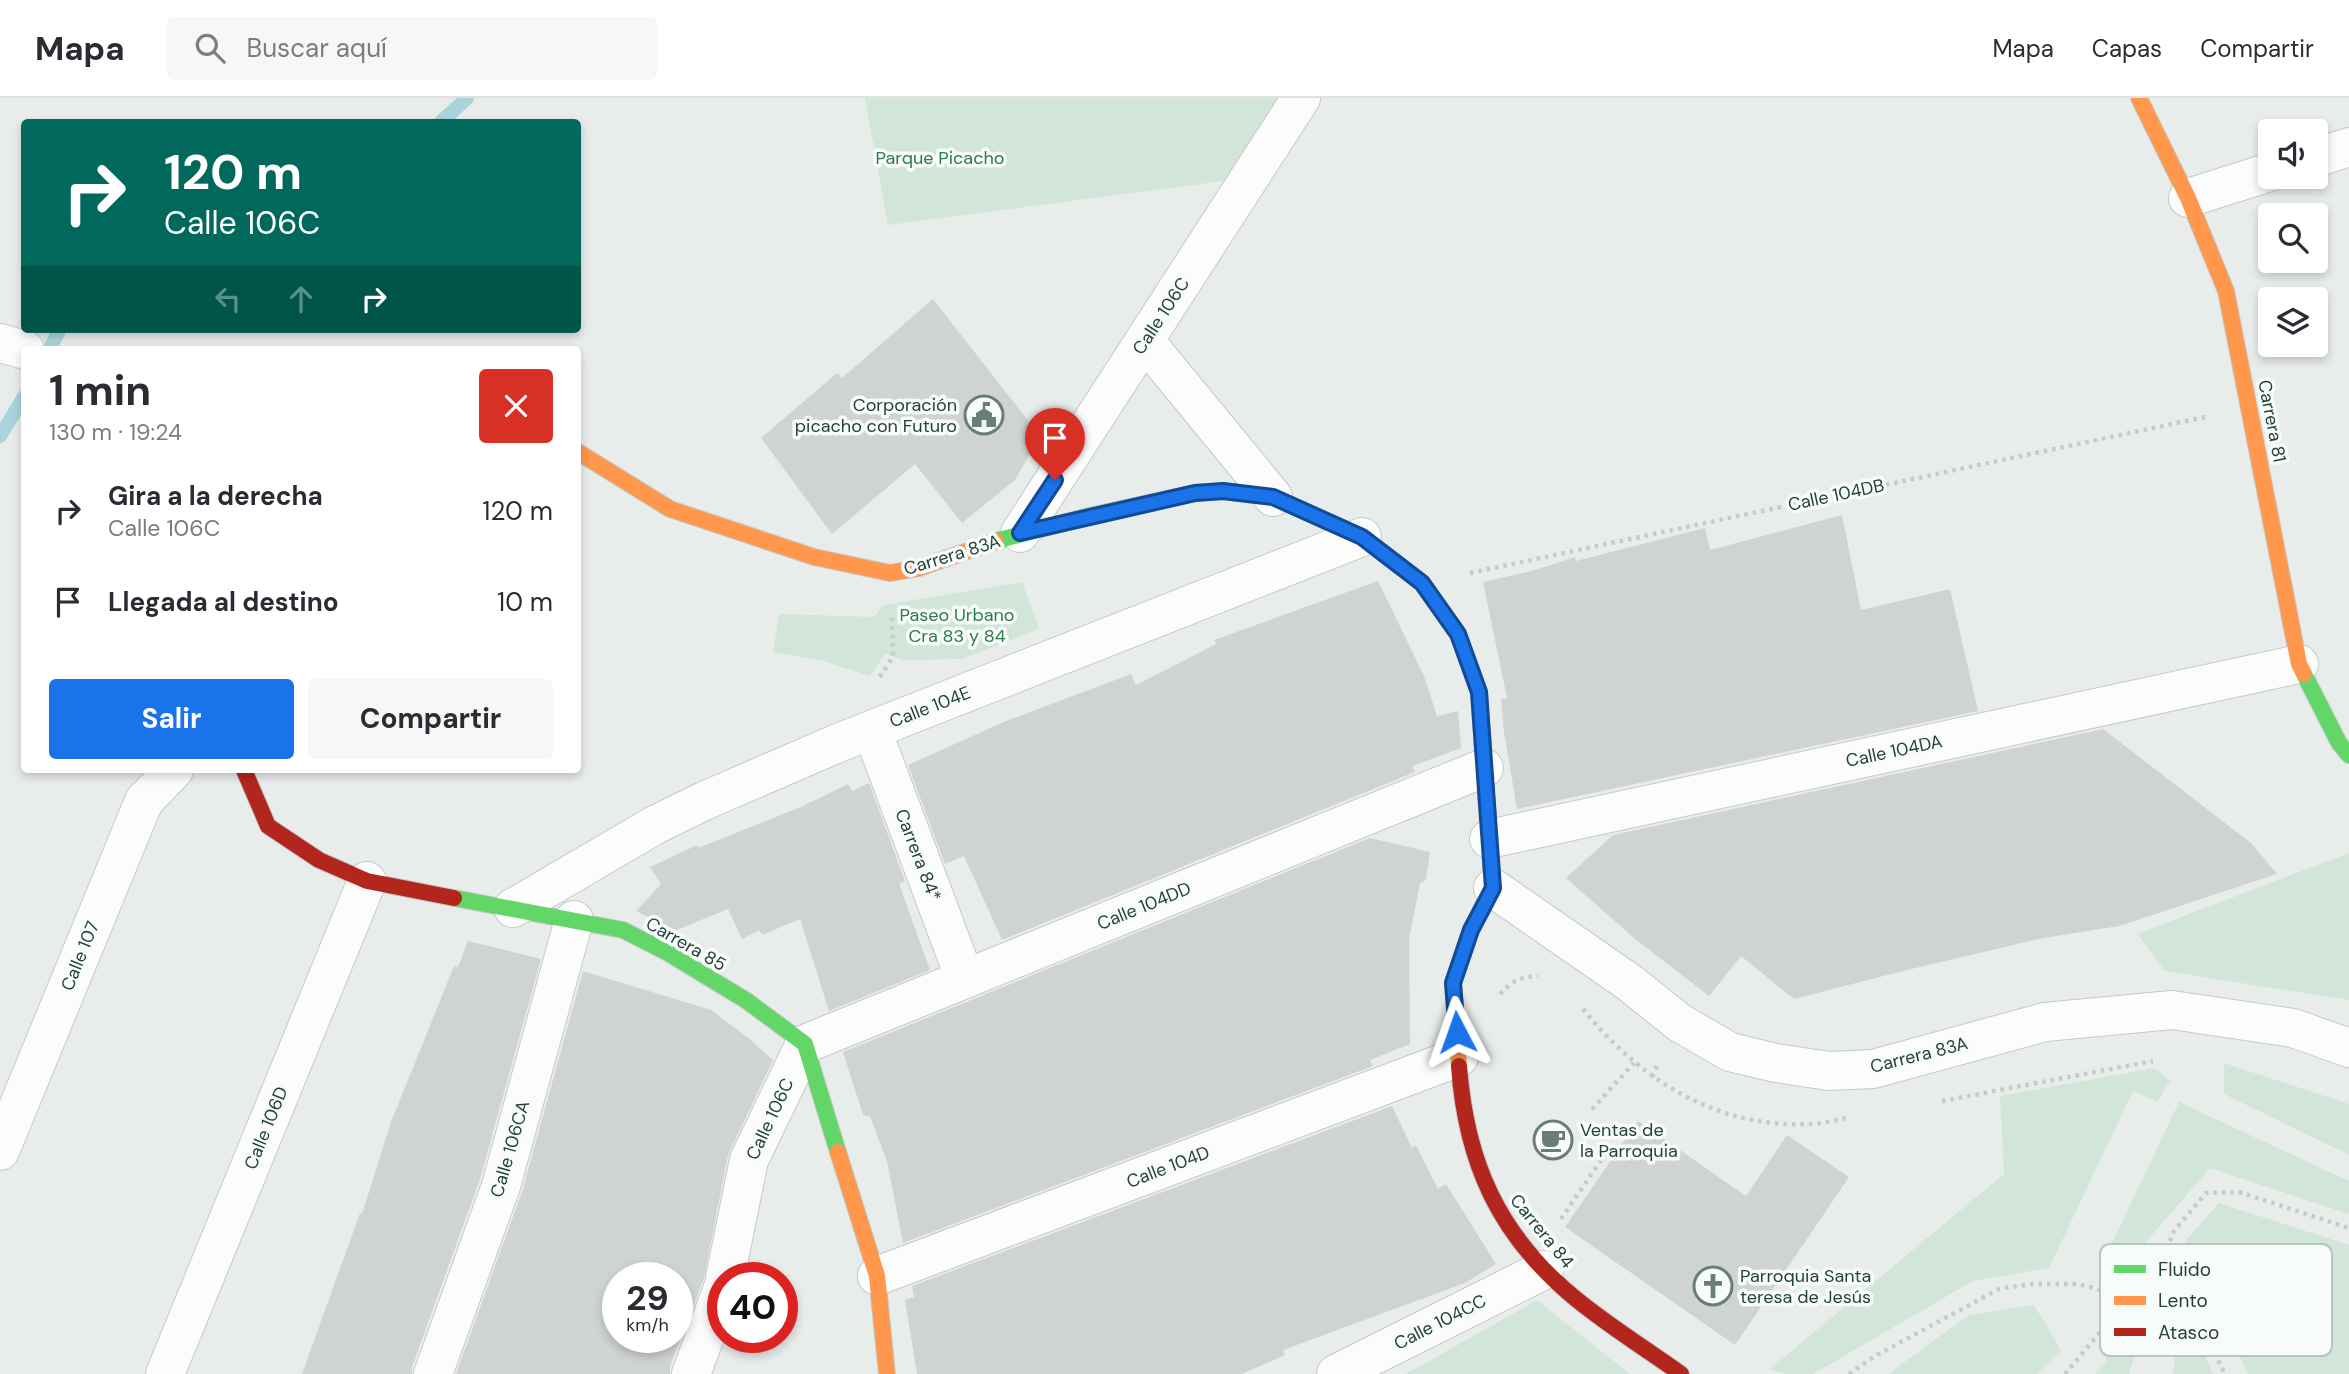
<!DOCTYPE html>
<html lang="es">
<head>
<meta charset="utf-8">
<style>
  :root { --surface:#fff; --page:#f7f7f7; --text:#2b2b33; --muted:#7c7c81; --line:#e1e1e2; --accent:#1a73e8 }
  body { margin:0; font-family:"DM Sans",sans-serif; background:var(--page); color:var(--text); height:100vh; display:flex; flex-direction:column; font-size:26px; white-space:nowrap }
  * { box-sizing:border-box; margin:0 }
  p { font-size:23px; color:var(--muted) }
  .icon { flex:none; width:38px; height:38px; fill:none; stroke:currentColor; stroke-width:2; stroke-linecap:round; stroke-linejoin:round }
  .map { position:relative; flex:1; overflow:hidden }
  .drawer { position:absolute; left:21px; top:248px; width:560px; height:427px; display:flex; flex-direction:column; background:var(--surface); border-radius:7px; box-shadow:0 4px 10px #0003 }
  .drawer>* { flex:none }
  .guide { position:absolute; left:21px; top:21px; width:560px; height:214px; border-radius:7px; box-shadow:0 4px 10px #0003; background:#00695c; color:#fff; overflow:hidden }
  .controls { position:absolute; left:2258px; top:21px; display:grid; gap:14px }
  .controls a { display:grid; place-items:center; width:70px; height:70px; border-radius:7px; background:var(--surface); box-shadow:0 4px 10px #0003; font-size:35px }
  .speed { position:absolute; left:602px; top:1164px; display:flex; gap:14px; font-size:35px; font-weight:700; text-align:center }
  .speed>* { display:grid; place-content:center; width:91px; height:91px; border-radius:50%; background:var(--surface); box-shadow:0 4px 10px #0003; line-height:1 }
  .speed small { font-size:18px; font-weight:400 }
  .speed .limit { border:10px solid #d22; background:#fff; color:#111 }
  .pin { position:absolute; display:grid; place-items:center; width:60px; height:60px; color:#fff; margin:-72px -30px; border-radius:50% 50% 50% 0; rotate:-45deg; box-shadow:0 0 7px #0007 }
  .pin .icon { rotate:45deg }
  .me { position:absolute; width:77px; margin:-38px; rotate:356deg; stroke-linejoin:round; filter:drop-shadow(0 0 5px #0008) }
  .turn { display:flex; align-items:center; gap:24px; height:147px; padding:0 28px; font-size:32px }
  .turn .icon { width:91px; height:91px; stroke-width:2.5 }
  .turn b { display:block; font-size:49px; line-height:60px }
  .lanes { display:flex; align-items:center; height:66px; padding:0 28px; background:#0003; justify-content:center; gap:35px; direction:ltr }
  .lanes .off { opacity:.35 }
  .round { display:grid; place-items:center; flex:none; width:74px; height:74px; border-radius:7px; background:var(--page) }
  .overview { display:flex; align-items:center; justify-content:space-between; height:119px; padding:0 28px }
  h1 { font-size:42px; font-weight:700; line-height:52px }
  .button { display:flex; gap:14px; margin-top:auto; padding:14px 28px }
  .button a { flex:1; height:80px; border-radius:7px; background:var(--accent); color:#fff; font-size:28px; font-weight:700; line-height:80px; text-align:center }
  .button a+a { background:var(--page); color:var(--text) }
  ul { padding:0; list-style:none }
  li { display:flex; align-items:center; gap:21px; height:91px; padding:0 28px }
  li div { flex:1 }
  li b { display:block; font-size:26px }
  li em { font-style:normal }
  header { display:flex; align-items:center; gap:42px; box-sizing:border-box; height:98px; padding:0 35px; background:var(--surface); border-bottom:2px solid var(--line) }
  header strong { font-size:33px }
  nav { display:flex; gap:38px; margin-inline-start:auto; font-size:24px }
  .search { width:490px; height:63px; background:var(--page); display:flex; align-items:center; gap:18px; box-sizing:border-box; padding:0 24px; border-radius:7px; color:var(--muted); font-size:26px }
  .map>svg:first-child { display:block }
  .green { fill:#d1e6d8 }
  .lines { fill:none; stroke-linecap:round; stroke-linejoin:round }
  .stream { stroke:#a9d4db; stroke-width:14 }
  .building { fill:#cfd4d2; fill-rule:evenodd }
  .street-casing { stroke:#c5cac8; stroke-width:40 }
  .fast-casing { stroke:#c3cbc8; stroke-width:18 }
  .slow-casing { stroke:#c3cbc8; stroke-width:18 }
  .jam-casing { stroke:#c3cbc8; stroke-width:18 }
  .path { stroke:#c3ccca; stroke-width:4.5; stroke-dasharray:3.5 5; stroke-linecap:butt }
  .street { stroke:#fcfcfc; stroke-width:38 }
  .fast { stroke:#63d668; stroke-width:16 }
  .slow { stroke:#ff974d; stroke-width:16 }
  .jam { stroke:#b3261e; stroke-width:16 }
  .route-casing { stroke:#114b97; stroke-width:18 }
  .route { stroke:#1a73e8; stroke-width:12 }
  .labels { text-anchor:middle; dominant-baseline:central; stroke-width:7; stroke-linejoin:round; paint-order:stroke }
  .park-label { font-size:18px; fill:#2d7a4b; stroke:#f7fbf9 }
  .street-label { font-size:18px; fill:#24423a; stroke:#f7fbf9 }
  .poi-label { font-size:18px; fill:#24423a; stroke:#f7fbf9; text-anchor:start }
  .key { fill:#f7fbf9; stroke:#b8c4c0; stroke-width:2 }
  .key-label { font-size:19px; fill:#24423a }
</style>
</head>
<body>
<header>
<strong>Mapa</strong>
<div class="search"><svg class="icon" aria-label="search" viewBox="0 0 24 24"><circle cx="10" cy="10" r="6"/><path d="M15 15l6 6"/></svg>Buscar aquí</div>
<nav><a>Mapa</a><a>Capas</a><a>Compartir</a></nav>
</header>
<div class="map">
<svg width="2349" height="1276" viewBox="0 0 2349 1276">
  <rect width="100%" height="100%" fill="#e8edeb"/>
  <path class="green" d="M865 0H1284L1231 82 888 127Z
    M1022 484 1039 531 963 561 903 562 885 556 870 578 823 563 773 554 779 516 874 519 883 507Z
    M2349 755V902L2165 873 2137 836Z
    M2224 965 2349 1006V1057L2224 996Z
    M2154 970 2170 983 2157 1004 2133 993 2049 1170 1973 1183 1813 1276H1784L1770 1271 2004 1076 2000 998Z
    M2179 1004 2349 1083V1116L2210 1070 2133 1159 2103 1164Z
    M2219 1105 2349 1147V1276H2248L2186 1142Z
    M2158 1194H2169L2186 1215 2213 1276H2173L2177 1241 2139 1240 2129 1276H2095L2105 1266 2108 1246Z
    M1537 1202 1630 1276H1406Z
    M2034 1207 2061 1252 2037 1276H1888L1969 1217Z"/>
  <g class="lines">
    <path class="stream" d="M441 24 467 0
      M49 252 60 231
      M0 338 24 299"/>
  </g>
  <path class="building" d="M933 201 1040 338 1015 382 962 425 915 366 832 436 761 340 837 275 842 280Z
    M1842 417 1861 512 1950 491 1978 613 1517 711 1504 634 1501 601 1507 600 1483 484 1532 473 1575 459 1576 463 1705 430 1710 452Z
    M1378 483 1424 578 1437 618 1458 613 1461 650 1413 668 1415 674 1002 842 964 758 945 766 908 667 1006 623 1131 576 1136 587 1216 546 1214 542Z
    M2103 631 2251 745 2277 776 2119 828 2038 841 1903 873 1794 901 1741 858 1709 898 1634 840 1566 780 1613 737Z
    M869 685 905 783 899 786 930 872 829 913 800 821 762 837 759 832 742 841 728 811 674 833 636 813 661 786 650 769 697 747 698 750 801 709 848 686 852 693Z
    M1370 740 1430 754 1426 782 1420 785 1409 841 1410 946 1370 962 1373 968 903 1145 887 1063 870 1019 863 1017 843 954Z
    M468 843 541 861 480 1081 412 1269V1276H302L360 1115 362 1116 391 1024 454 868 458 869Z
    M583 873 711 912 747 939 773 962 728 1057 704 1180 670 1268V1276H456L522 1094ZM618 1180H677V1239H618Z
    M1392 1008 1412 1050 1416 1047 1438 1091 1446 1086 1496 1166 1465 1185 1283 1252 1285 1257 1242 1276H917L905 1202 914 1199 912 1188Z
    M1638 1023 1746 1098 1787 1037 1849 1079 1735 1247 1565 1129Z"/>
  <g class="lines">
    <defs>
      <path id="street" d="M2315 60 2349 49
        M2188 100 2270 74
        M1145 243 1273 399
        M0 245 25 252
        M1020 435 1301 0
        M872 632 965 881
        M1489 741 2299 566
        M1493 790 1630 885 1680 925 1730 954 1776 965 1829 973 1873 971 2045 924 2172 912 2293 930 2349 950
        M513 810 655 727 704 703 838 645 1362 439
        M0 1053 144 703 174 672
        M877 1178 1459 959
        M725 1180 749 1062 805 946 1484 670
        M165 1276 367 783
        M433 1276 501 1088 574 822
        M691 1276 723 1190
        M1336 1276 1544 1172"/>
      <path id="fast" d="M996 443 1089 418 1195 395 1223 393 1273 399 1362 439 1422 485 1458 536 1479 594 1485 681
        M2304 576 2339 645 2349 657
        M454 800 623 832 668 855 747 903 805 946 838 1054"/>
      <path id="slow" d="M2139 0 2188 100 2226 193 2299 566 2304 576
        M578 354 670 411 814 459 890 475 919 470 996 443
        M1459 968 1453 885 1471 832 1493 790 1485 681
        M838 1054 877 1178 887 1276"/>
      <path id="jam" d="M244 672 268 728 319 762 367 783 454 800
        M1459 968C1466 1065 1499 1138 1576 1201 1609 1228 1646 1251 1681 1276"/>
    </defs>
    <use href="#street" class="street-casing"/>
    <use href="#fast" class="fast-casing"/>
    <use href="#slow" class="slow-casing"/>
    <use href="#jam" class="jam-casing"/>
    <path class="path" d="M1470 475 2205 319
      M880 579 893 558 892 518
      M1500 896C1512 883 1521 879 1538 878
      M1583 911C1639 981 1717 1031 1810 1026 1822 1026 1835 1022 1847 1020
      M1652 979 1659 964
      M1942 1003 2153 963
      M1592 1011 1634 965
      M1561 1121 1612 1046
      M2164 1158 2181 1177 2192 1210 2225 1276
      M1849 1276 1875 1258 1999 1191 2032 1186H2077L2095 1190 2127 1202
      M2065 1276 2164 1158 2174 1133 2206 1095 2239 1094 2349 1130"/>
    <use href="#street" class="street"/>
    <use href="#fast" class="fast"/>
    <use href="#slow" class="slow"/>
    <use href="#jam" class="jam"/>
  </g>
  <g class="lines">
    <defs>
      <path id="route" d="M1055 382 1020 435 1195 395 1223 393 1273 399 1362 439 1422 485 1458 536 1479 594 1493 790 1471 832 1453 885 1457 934"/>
    </defs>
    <use href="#route" class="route-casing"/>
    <use href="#route" class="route"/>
  </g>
  <defs>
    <symbol id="civic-ring" viewBox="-11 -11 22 22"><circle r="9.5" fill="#f7fbf9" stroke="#697e78" stroke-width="1.5"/><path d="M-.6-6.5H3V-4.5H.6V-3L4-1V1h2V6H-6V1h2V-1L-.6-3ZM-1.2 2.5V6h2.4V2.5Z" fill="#697e78"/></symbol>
    <symbol id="cafe-ring" viewBox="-11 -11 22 22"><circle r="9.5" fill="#f7fbf9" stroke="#697e78" stroke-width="1.5"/><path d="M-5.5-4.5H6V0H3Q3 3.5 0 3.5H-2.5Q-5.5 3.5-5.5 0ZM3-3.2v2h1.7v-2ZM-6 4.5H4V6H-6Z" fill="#697e78"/></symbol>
    <symbol id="church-ring" viewBox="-11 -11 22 22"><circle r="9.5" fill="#f7fbf9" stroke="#697e78" stroke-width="1.5"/><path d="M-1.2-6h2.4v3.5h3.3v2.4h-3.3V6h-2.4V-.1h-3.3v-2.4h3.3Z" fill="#697e78"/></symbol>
  </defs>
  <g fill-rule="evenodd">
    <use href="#civic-ring" x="962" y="295" width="44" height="44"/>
    <use href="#cafe-ring" x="1531" y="1020" width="44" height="44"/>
    <use href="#church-ring" x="1691" y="1166" width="44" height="44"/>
  </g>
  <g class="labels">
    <g class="park-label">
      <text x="940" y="60">Parque Picacho</text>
      <text x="957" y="517">Paseo Urbano<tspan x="957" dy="21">Cra 83 y 84</tspan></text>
    </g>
    <g class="street-label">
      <text transform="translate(1161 218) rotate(-57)">Calle 106C</text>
      <text transform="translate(2272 323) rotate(79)">Carrera 81</text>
      <text transform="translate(1836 397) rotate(-12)">Calle 104DB</text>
      <text transform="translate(952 457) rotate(-17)">Carrera 83A</text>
      <text transform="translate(930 609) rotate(-21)">Calle 104E</text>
      <text transform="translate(1894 653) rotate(-12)">Calle 104DA</text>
      <text transform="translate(918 757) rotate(69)">Carrera 84*</text>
      <text transform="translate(1144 808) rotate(-22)">Calle 104DD</text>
      <text transform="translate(686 846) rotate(30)">Carrera 85</text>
      <text transform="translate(80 858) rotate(-68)">Calle 107</text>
      <text transform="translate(1919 957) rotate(-14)">Carrera 83A</text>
      <text transform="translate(770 1021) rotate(-65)">Calle 106C</text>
      <text transform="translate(266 1030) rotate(-68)">Calle 106D</text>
      <text transform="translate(510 1051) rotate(-74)">Calle 106CA</text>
      <text transform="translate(1168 1069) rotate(-21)">Calle 104D</text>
      <text transform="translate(1542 1133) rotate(51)">Carrera 84</text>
      <text transform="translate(1440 1224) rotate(-27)">Calle 104CC</text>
    </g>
    <g class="poi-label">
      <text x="957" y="307" text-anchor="end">Corporación<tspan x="957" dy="21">picacho con Futuro</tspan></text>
      <text x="1580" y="1032">Ventas de<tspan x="1580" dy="21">la Parroquia</tspan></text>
      <text x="1740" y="1178">Parroquia Santa<tspan x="1740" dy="21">teresa de Jesús</tspan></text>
    </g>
  </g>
  <rect x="2100" y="1146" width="232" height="112" rx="10" class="key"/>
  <rect x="2114" y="1167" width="32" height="8" fill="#63d668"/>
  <rect x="2114" y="1198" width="32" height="9" fill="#ff974d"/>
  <rect x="2114" y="1230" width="32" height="8" fill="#b3261e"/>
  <g class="key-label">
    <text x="2158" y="1178">Fluido</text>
    <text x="2158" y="1209">Lento</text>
    <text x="2158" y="1241">Atasco</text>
  </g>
</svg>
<div class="controls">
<a><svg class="icon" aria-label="sound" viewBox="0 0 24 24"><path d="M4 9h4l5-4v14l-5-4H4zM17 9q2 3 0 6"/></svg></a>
<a><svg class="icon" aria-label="search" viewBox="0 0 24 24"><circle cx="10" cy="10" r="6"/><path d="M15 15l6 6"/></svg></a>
<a><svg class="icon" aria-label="layers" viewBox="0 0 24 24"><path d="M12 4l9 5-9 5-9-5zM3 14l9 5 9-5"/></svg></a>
</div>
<div class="speed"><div>29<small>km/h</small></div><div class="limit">40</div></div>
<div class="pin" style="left:1055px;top:382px;background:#d93025"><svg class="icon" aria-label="arrive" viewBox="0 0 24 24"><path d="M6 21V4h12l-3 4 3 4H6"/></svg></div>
<svg class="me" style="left:1457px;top:934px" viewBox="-20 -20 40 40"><path d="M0-17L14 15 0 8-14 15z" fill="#1a73e8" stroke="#fff" stroke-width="4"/></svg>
<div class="guide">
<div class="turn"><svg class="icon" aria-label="right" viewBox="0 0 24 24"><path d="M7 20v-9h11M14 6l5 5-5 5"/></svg><div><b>120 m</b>Calle 106C</div></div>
<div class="lanes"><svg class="icon off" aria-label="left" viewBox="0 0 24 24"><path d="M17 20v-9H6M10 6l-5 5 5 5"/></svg><svg class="icon off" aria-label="ahead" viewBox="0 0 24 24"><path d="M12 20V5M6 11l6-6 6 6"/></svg><svg class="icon" aria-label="right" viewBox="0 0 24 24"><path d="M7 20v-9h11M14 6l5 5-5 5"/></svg></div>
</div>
<section class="drawer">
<div class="overview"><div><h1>1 min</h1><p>130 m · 19:24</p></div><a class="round" style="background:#d93025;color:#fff"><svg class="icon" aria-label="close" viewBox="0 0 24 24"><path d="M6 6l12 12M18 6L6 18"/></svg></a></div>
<ul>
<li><svg class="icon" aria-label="right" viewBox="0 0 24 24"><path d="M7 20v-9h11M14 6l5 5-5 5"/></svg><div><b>Gira a la derecha</b><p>Calle 106C</p></div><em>120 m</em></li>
<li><svg class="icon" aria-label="arrive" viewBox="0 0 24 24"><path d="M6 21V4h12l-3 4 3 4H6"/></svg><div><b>Llegada al destino</b></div><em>10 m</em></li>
</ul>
<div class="button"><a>Salir</a><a>Compartir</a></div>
</section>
</div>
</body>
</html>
